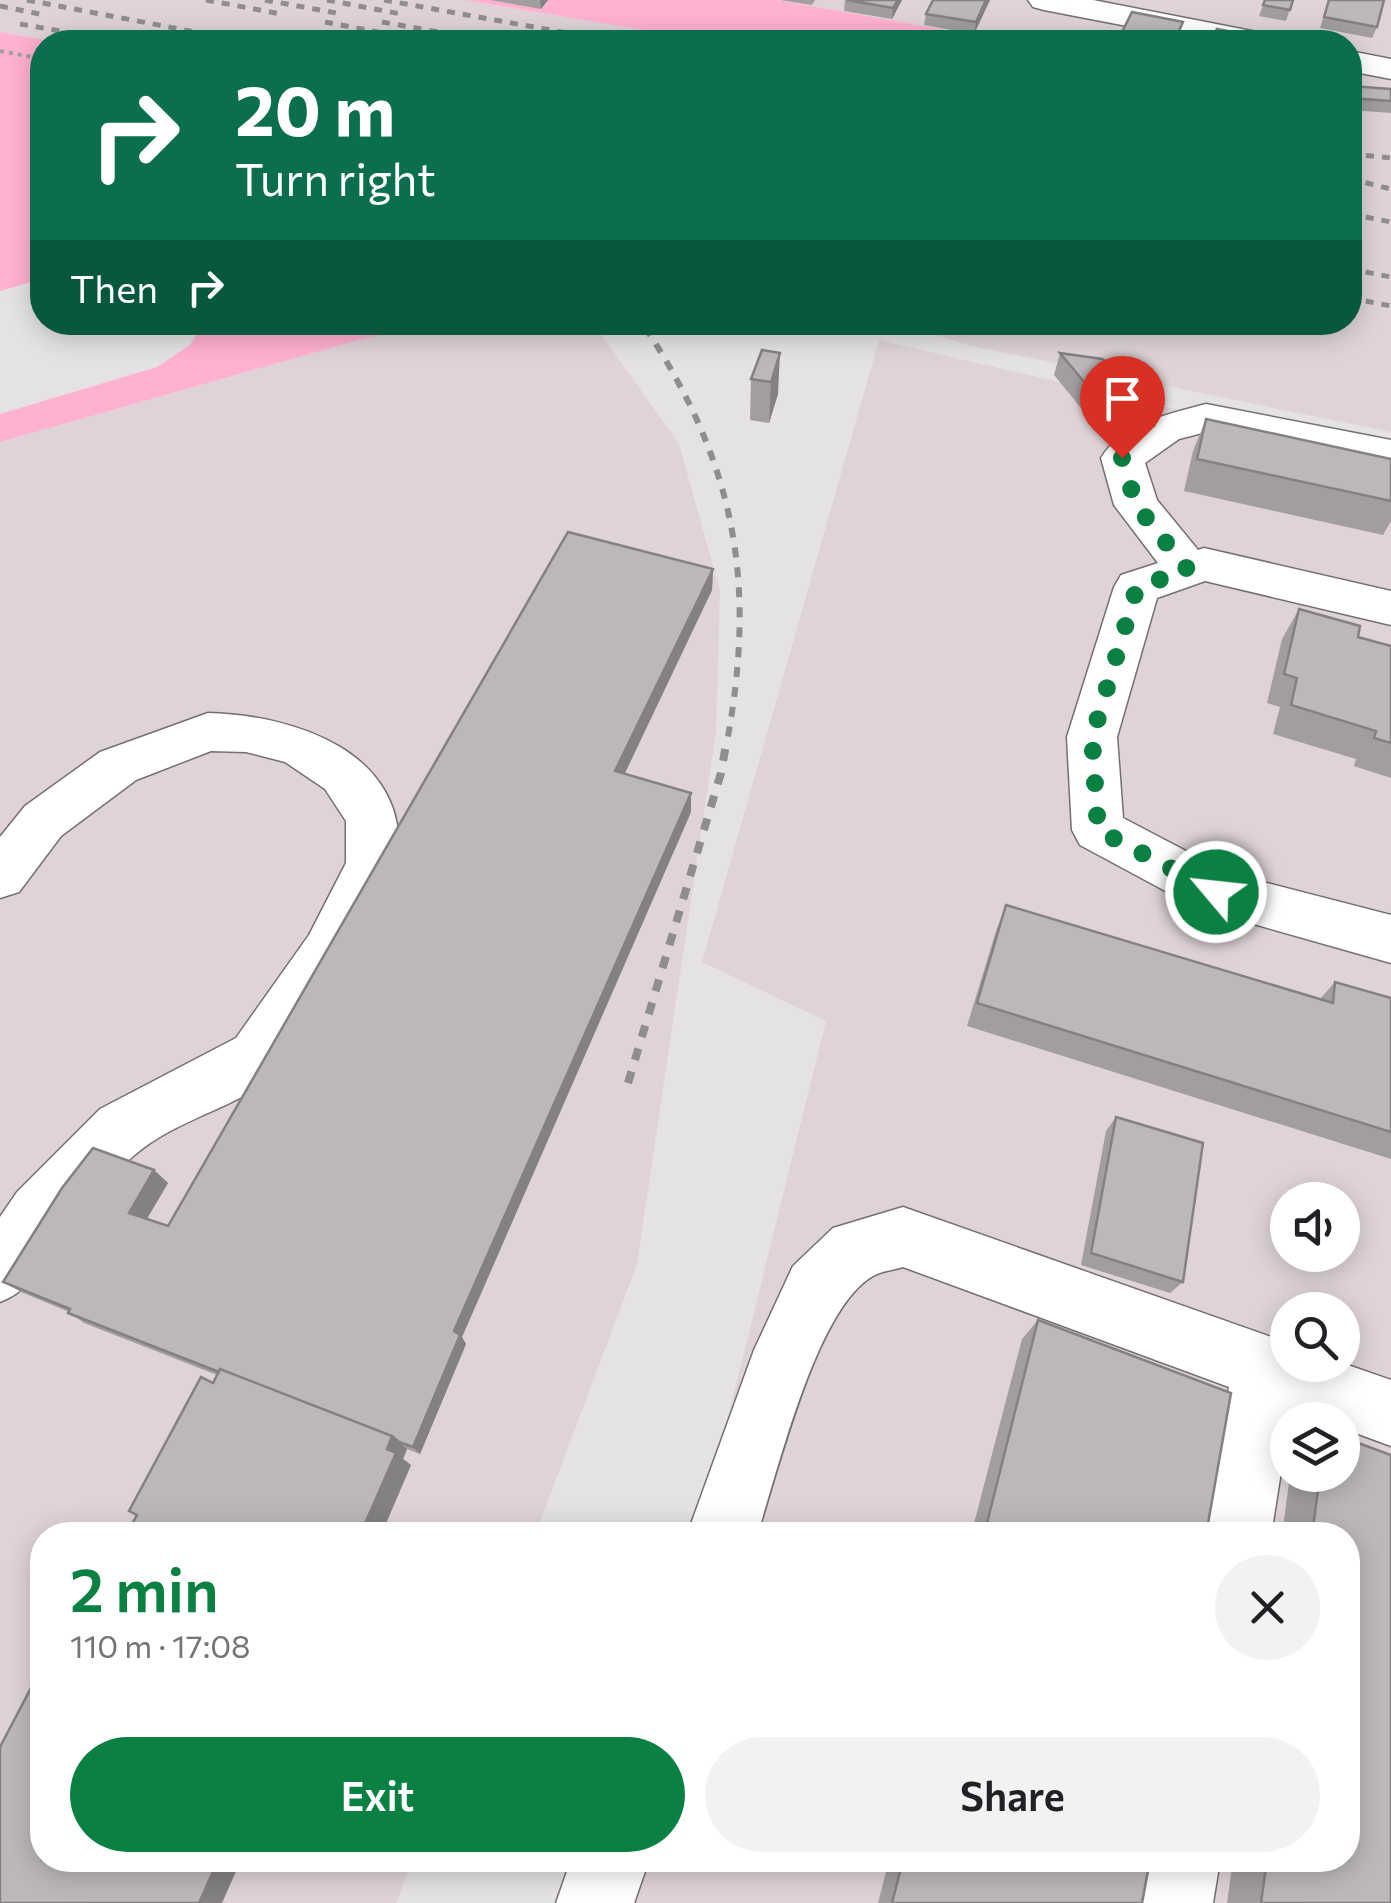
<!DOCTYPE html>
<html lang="en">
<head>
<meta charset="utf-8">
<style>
  :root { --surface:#fff; --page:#f2f2f2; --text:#202124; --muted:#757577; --accent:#0b8043 }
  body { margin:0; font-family:Commissioner,sans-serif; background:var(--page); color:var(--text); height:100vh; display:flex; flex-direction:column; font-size:38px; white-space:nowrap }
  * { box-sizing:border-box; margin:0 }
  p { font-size:32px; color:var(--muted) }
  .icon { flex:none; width:55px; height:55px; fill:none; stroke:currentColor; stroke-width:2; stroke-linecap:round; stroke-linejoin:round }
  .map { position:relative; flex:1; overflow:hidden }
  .drawer { position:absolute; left:30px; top:1522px; width:1330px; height:350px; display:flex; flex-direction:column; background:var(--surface); border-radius:40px; box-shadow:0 5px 25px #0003 }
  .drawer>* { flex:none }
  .guide { position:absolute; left:30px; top:30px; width:1332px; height:305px; border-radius:40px; box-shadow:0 5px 25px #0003; background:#0b6e4f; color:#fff; overflow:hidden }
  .buttons { position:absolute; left:1270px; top:1182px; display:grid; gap:20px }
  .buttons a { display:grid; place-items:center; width:90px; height:90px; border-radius:50%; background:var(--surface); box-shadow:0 5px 25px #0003; font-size:50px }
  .pin { position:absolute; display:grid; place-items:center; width:85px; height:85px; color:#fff; margin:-102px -42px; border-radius:50% 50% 50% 0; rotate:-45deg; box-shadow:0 0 10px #0007 }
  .pin .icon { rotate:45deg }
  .me { position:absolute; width:110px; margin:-55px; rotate:298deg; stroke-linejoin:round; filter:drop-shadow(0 0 8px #0008) }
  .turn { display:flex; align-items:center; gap:35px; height:210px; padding:0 40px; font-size:45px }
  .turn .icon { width:130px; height:130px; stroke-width:2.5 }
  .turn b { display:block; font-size:70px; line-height:85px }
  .then { display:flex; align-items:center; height:95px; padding:0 40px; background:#0003; gap:20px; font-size:38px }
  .round { display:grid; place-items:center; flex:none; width:105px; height:105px; border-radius:52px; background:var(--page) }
  .summary { display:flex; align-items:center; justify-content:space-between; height:170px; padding:0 40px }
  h1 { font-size:60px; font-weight:600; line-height:75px; color:var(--accent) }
  .button { display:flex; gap:20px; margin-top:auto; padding:20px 40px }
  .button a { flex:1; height:115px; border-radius:60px; background:var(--accent); color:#fff; font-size:40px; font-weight:600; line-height:115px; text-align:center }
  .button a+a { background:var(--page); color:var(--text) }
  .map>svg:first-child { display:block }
  .built { fill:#dfd3d7; fill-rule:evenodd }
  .green { fill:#ffb1d0 }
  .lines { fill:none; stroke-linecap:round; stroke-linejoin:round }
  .minor-casing { stroke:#747071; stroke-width:3 }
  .path { stroke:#a09e9e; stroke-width:4; stroke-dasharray:4 5; stroke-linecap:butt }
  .minor { fill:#fff; fill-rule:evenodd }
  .rail-far2 { stroke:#8f8d8e; stroke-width:5; stroke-dasharray:8 8; stroke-linecap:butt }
  .rail-far1 { stroke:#8f8d8e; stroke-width:6; stroke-dasharray:10 10; stroke-linecap:butt }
  .rail { stroke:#8f8d8e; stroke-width:8; stroke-dasharray:12 12; stroke-linecap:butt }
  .wall { fill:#a29e9f }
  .shaded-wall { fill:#848182 }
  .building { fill:#bcb8b9; stroke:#848182; stroke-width:2.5 }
  .route { stroke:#0b8043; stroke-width:18; stroke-dasharray:0 32.4 }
</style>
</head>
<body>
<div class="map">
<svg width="1391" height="1903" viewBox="0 0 1391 1903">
  <rect width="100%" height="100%" fill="#e5e2e3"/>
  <path class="built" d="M0 0H464L715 42H58L0 32Z
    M777 0H1391V432L967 345 901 323 1350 322V42H1014Z
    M449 323H593L679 444 720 591 716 732 637 1264 535 1535H42V1860H413L396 1903H0V442L366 338Z
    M879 340 1391 460V1903H608L619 1860H1348V1535H699L826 1021 702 962ZM1288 1200H1342V1255H1288ZM1288 1310H1342V1365H1288ZM1288 1420H1342V1475H1288Z"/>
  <path class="green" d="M464 0H777L1014 42H715Z
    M0 32 58 42H42V279L0 291Z
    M204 322H449V323L366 338 0 442V414L157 367 190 345Z"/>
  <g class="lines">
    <defs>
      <path id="minor" d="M1028 0H1093L1257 32 1269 35 1273 42H1210L1044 10 1033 7Z
        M1350 51 1391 59V79L1350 71Z
        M1206 404 1391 440V468L1206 432 1179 439 1145 463 1157 500 1198 550 1204 548 1391 591V625L1205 581 1157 598 1117 737 1123 818 1228 873 1391 915V963L1197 908 1080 845 1072 830 1067 737 1114 587 1121 575 1158 563 1114 505 1101 458C1122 423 1169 414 1206 404Z
        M208 713C294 715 409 752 398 859 396 883 346 971 331 994 316 1016 294 1059 275 1075 237 1107 182 1118 142 1149 119 1166 76 1213 59 1237 38 1266 35 1288 0 1302V1217L17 1192 100 1109 236 1038 309 935 346 863V821L325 789 285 762 246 752 211 751 136 780 61 836 19 892 0 898V837L25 806 100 752Z
        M903 1207 1288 1343V1365L1342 1363 1391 1380V1446L1342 1428V1420H1320L1291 1409 1271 1535H1201L1229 1387 903 1267C894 1270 881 1271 873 1276 816 1308 778 1472 757 1535H687L754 1350 793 1266 833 1228Z
        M571 1860H649L634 1903H556Z
        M1142 1860H1220L1213 1903H1135Z"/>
    </defs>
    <use href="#minor" class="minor-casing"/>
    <path class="path" d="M0 51 42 59"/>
    <use href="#minor" class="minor"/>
    <path class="rail-far2" d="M27 0 248 42
      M206 0 281 14
      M265 0 342 14
      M327 0 401 14
      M384 0 617 42
      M0 6 44 15
      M325 22 398 36
      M382 22 495 42
      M20 24 123 42
      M1350 154 1391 158
      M1350 179 1391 189
      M1350 214 1391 222
      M1350 269 1391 277
      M1350 298 1391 306
      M641 322 646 330"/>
    <path class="rail-far1" d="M645 327C735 464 757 581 727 742"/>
    <path class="rail" d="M628 1083 721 773 727 739"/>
  </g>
  <path class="wall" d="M490 0H548L541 9Z
    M780 0H815L812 5Z
    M845 0H902L892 19 844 11Z
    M990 0 974 34 924 25 926 14Z
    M1265 0H1293L1286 21 1259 16Z
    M1329 0 1377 27 1372 38 1320 28Z
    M1350 86 1391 89V113L1350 110Z
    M762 350 778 394 769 423 750 420 751 379Z
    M1060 353 1155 427 1108 441 1054 375Z
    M1206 419 1391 459V521L1383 535 1184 491 1193 451Z
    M713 569 712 590 624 774 691 812 462 1337 466 1344 420 1454 407 1449 403 1459 411 1465 381 1535H126L217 1375 84 1323 69 1312 21 1292 3 1282 154 1170 168 1183 147 1219 168 1226Z
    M1299 609 1358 637 1391 646V778L1354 766 1356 759 1273 734 1280 707 1267 703 1282 639Z
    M1006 905 1320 999 1335 982 1391 998V1159L967 1026 996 931Z
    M1116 1117 1183 1282 1170 1293 1081 1265 1106 1131Z
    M1038 1320 1206 1535H971L1022 1339Z
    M1290 1475H1342L1391 1903H1227L1233 1860H1348V1535H1282Z
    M889 1860H1150L1142 1903H878Z"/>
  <path class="shaded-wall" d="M540 0H548L541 9Z
    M898 0H902L892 19 893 8Z
    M986 0H990L974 34 976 22Z
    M780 353 778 394 769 423 771 382Z
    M1163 404 1155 427 1108 441 1115 419Z
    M713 569 712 590 617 790 615 771Z
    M691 793V812L462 1337 466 1344 420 1454 413 1447 454 1331Z
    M154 1170 168 1183 143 1225 129 1213Z
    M392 1436 407 1449 403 1459 411 1465 381 1535H360Z
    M218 1860H241L222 1903H199Z"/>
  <path class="building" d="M847 0H898L893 8Z
    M933 0H986L976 22 926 14Z
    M1265 0H1293L1290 10 1263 5Z
    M1329 0H1384L1377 27 1324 17Z
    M1132 12 1183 22 1174 42H1117Z
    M1217 29 1270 39 1268 42H1211Z
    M1350 86 1391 89V101L1350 98Z
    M762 350 780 353 771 382 751 379Z
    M1060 353 1102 359 1145 386 1163 404 1115 419Z
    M1206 419 1391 459V501L1197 459Z
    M568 532 713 569 615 771 691 793 454 1331 460 1335 413 1447 399 1442 392 1436 220 1369 219 1372 68 1313 70 1309 3 1282 62 1188 93 1148 154 1170 129 1213 168 1226Z
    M1299 609 1360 626 1358 637 1391 646V743L1374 738 1376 731 1291 705 1297 678 1284 674Z
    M1006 905 1333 1003 1335 982 1391 998V1132L977 1003Z
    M1116 1117 1203 1143 1183 1282 1091 1253Z
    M1038 1320 1231 1393 1206 1535H984Z
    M220 1369 392 1436 387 1449 396 1453 360 1535H126L137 1515 129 1511 201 1377 213 1383Z
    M1342 1437 1391 1455V1903H1261L1267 1860H1348V1535H1312L1320 1475H1342Z
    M42 1667V1860H218L199 1903H0V1747Z
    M903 1860H1150L1142 1903H892Z"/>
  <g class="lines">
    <path class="route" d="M1122 458 1136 505 1188 570 1137 587 1092 738 1098 830 1216 892"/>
  </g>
</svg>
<div class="buttons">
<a><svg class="icon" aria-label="sound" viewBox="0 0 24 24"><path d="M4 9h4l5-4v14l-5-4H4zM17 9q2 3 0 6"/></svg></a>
<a><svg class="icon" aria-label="search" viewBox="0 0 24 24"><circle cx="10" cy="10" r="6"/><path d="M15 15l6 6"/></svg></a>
<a><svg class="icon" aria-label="layers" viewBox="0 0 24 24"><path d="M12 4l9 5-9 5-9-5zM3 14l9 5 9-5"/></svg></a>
</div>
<div class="pin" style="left:1122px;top:458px;background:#d93025"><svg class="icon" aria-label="arrive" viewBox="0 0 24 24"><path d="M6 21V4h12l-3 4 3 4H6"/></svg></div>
<svg class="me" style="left:1216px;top:892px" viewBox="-20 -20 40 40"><circle r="17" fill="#0b8043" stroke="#fff" stroke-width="3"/><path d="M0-11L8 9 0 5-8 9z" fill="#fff"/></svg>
<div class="guide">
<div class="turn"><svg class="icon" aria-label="right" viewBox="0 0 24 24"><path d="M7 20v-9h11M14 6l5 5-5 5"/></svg><div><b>20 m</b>Turn right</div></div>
<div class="then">Then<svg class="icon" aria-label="right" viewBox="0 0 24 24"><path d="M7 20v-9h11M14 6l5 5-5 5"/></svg></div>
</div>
<section class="drawer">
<div class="summary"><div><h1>2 min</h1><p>110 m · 17:08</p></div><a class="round"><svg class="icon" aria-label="close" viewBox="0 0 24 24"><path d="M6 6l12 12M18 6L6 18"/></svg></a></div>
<div class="button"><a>Exit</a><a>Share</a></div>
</section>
</div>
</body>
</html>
